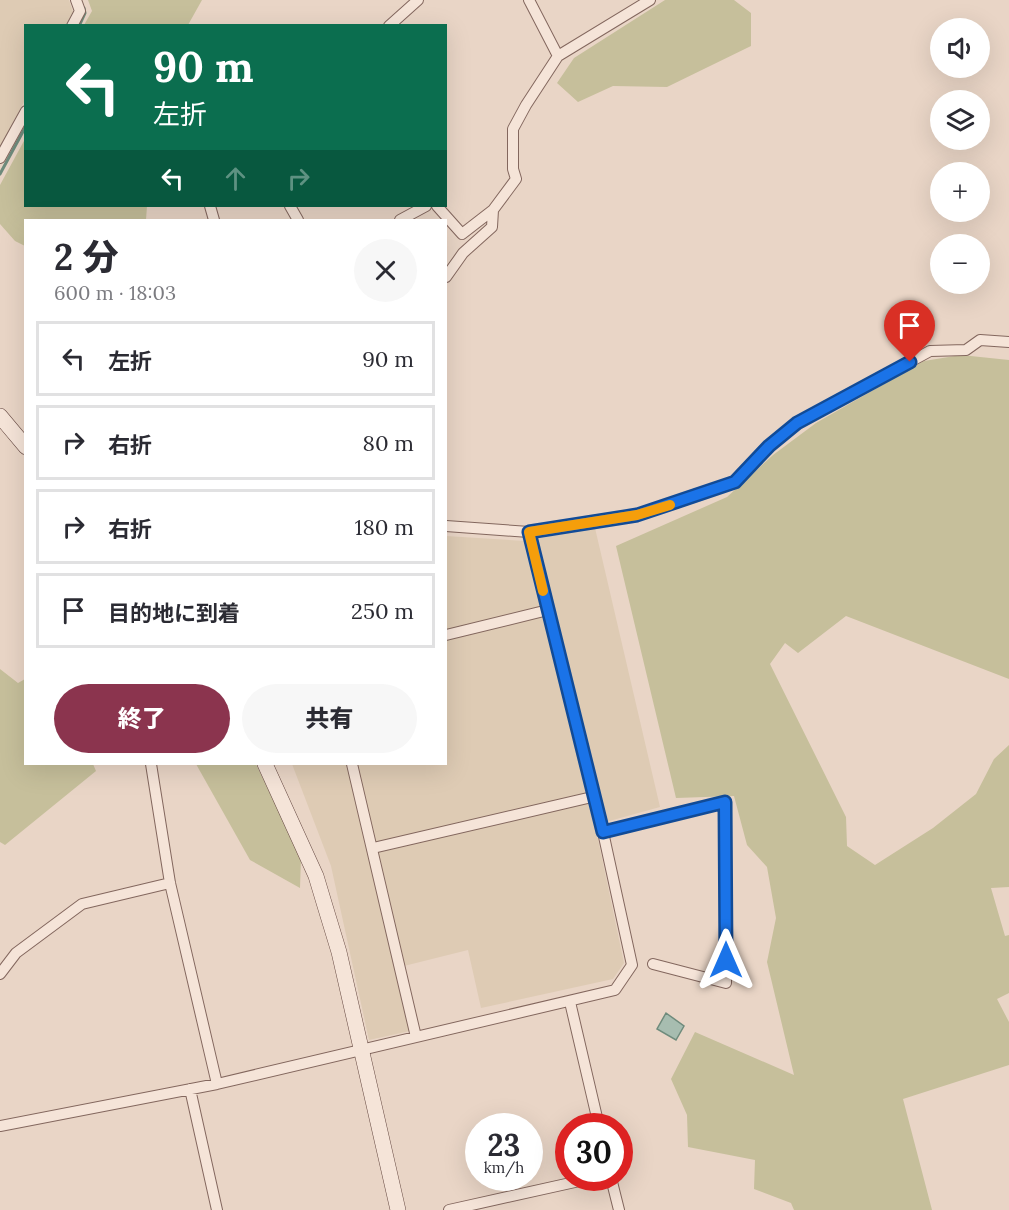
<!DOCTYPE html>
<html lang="ja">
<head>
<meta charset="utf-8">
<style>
  :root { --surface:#fff; --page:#f7f7f7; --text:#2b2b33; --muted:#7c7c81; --line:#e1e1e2; --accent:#8b344e }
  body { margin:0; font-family:Lora,"Noto Sans JP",serif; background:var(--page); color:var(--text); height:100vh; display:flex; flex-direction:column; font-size:22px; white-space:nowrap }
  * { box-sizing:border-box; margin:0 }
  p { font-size:20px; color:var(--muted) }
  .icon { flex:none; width:33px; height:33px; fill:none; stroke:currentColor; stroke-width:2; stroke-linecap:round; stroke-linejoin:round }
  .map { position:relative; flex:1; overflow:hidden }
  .panel { position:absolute; left:24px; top:219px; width:423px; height:546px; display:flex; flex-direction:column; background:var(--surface); border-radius:0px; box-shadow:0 6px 24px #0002 }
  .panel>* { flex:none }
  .banner { position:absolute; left:24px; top:24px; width:423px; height:183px; border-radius:0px; box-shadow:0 6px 24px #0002; background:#0b6e4f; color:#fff; overflow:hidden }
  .controls { position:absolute; left:930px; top:18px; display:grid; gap:12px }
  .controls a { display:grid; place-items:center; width:60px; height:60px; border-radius:50%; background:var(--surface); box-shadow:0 6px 24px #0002; font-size:30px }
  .speed { position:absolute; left:465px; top:1113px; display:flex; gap:12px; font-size:30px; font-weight:700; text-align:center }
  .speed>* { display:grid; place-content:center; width:78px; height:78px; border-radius:50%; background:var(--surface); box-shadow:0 6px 24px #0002; line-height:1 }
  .speed small { font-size:15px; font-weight:400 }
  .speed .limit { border:9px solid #d22; background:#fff; color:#111 }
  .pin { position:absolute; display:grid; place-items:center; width:51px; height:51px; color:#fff; margin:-62px -26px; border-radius:50% 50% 50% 0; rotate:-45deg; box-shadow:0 0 6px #0007 }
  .pin .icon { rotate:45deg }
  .me { position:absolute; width:66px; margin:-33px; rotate:0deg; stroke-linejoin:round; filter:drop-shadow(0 0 4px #0008) }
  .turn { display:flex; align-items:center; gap:21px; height:126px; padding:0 30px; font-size:27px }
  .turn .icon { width:78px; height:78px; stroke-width:2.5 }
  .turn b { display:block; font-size:42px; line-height:51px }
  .lanes { display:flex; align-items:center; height:57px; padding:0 30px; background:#0003; justify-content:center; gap:30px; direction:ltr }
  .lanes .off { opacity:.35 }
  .round { display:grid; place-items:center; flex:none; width:63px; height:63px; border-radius:32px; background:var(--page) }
  .overview { display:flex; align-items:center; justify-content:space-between; height:102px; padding:0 30px }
  h1 { font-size:36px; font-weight:800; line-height:45px }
  .primary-button { display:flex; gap:12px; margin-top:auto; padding:12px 30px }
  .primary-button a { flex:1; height:69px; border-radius:36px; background:var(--accent); color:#fff; font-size:24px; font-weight:800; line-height:69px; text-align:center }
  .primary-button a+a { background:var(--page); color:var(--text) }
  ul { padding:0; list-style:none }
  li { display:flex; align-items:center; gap:18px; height:75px; margin:0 12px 9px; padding:0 18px; border:3px solid var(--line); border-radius:0px }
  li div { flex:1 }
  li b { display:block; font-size:22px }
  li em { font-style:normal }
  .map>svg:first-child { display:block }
  .farmland { fill:#decbb4 }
  .green { fill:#c6bf9b }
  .water { fill:#a7bdb0; stroke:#6f8b7c; stroke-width:1.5 }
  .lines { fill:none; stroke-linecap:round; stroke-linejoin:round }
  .stream { stroke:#6f8b7c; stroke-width:3 }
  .street-casing { stroke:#83675e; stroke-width:12 }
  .secondary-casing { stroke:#654841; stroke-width:16 }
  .street { stroke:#f5e4d8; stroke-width:10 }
  .secondary { stroke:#f5e4d8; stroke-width:15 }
  .route-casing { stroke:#114b97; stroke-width:15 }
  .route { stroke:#1a73e8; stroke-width:10 }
  .slow { stroke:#f59e0b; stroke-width:10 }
</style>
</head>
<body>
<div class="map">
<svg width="1009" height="1210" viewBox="0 0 1009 1210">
  <rect width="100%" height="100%" fill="#e9d5c6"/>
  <path class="farmland" d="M0 0H69L73 12 66 25 26 26 25 100 0 147Z
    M595 528 660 807 595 825 624 963 613 979 481 1008 468 950 400 967 410 1031 369 1040 331 866 292 764H446V536L525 541Z"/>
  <path class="green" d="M88 0H202L188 25H84L92 11Z
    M665 0H734L751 13V46L667 87 613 86 578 102 557 83 574 58Z
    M25 139 26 206H147L146 220H26L25 246 15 241 0 224V185Z
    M961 355 1009 360V679L846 616 798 653 785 643 770 664 846 817 847 846 875 865 933 828 976 794 994 759 1009 745V887L991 888 1005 936 1009 935V993L997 999 1009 1022V1065L903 1099 932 1210H794L791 1203 754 1189 755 1160 688 1147 687 1115 671 1079 695 1032 794 1075 767 962 776 918 767 867 747 845 734 796 676 798 616 546 727 497 773 455 816 423 924 361Z
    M0 669 18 683 25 679 26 764H93L96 771 5 845 0 842Z
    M196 764H256L301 858 300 888 250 860Z"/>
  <path class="water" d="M666 1013 684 1026 676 1040 657 1029Z"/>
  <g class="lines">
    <path class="stream" d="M79 26 85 13 84 8
      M0 174 26 126"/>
    <defs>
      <path id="street" d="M529 0 558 56
        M72 26 80 11 76 0
        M389 26 418 0
        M0 158 26 111
        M210 206 214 220
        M290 206 298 220
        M437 206 462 234 493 210 516 179 513 169V129L526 105 558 56 650 0
        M400 220 426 206
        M446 277 463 253 492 227 493 210
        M446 526 529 532 637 515 684 500 735 482 769 446 797 423 930 351 966 350 980 340 1009 342
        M446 635 548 610
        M151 764 170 883 217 1084
        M352 764 416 1037
        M603 832 725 802 726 983 653 964
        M373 848 592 797
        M0 974 16 953 82 904 170 883
        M570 1002 599 1126
        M190 1089 217 1210
        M0 1126 217 1084 615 990 632 965 603 832 529 532
        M611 1178 619 1210
        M449 1210 593 1178"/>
      <path id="secondary" d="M0 416 26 447
        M265 764 316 876 325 906 339 952 398 1210"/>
    </defs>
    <use href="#street" class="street-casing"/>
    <use href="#secondary" class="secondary-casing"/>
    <use href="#street" class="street"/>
    <use href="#secondary" class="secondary"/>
  </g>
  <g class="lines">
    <defs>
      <path id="route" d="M726 960 725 802 603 832 529 532 637 515 735 482 769 446 797 423 910 362"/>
    </defs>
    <use href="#route" class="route-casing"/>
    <use href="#route" class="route"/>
    <path class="slow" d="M543 591 529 532 637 515 670 505"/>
  </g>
</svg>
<div class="controls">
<a><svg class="icon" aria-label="sound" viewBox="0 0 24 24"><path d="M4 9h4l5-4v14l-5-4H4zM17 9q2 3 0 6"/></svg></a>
<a><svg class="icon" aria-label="layers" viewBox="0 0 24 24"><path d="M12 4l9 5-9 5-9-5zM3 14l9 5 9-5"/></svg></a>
<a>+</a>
<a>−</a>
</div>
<div class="speed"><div>23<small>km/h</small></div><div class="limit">30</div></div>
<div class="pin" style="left:910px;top:362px;background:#d93025"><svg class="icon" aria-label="arrive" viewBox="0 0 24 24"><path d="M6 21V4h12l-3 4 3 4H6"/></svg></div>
<svg class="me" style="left:726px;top:960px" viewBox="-20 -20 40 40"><path d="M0-17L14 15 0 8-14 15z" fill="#1a73e8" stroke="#fff" stroke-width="4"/></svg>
<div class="banner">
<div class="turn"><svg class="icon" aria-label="left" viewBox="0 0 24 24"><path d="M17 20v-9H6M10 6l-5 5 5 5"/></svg><div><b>90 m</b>左折</div></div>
<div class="lanes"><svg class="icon" aria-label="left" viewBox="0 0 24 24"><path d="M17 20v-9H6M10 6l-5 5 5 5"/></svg><svg class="icon off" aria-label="ahead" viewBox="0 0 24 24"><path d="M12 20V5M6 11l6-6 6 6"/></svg><svg class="icon off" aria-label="right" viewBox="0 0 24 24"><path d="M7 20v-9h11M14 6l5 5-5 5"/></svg></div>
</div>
<section class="panel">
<div class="overview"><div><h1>2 分</h1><p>600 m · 18:03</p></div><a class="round"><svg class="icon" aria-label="close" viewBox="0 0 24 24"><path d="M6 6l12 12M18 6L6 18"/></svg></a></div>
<ul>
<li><svg class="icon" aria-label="left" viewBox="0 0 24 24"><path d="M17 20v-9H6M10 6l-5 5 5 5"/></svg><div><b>左折</b></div><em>90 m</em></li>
<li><svg class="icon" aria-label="right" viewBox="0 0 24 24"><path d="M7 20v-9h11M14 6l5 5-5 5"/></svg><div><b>右折</b></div><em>80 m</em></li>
<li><svg class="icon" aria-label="right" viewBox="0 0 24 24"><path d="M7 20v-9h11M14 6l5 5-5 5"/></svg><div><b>右折</b></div><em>180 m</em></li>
<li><svg class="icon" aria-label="arrive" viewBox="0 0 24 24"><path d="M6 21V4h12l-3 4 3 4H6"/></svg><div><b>目的地に到着</b></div><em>250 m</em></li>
</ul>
<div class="primary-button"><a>終了</a><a>共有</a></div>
</section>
</div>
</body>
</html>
